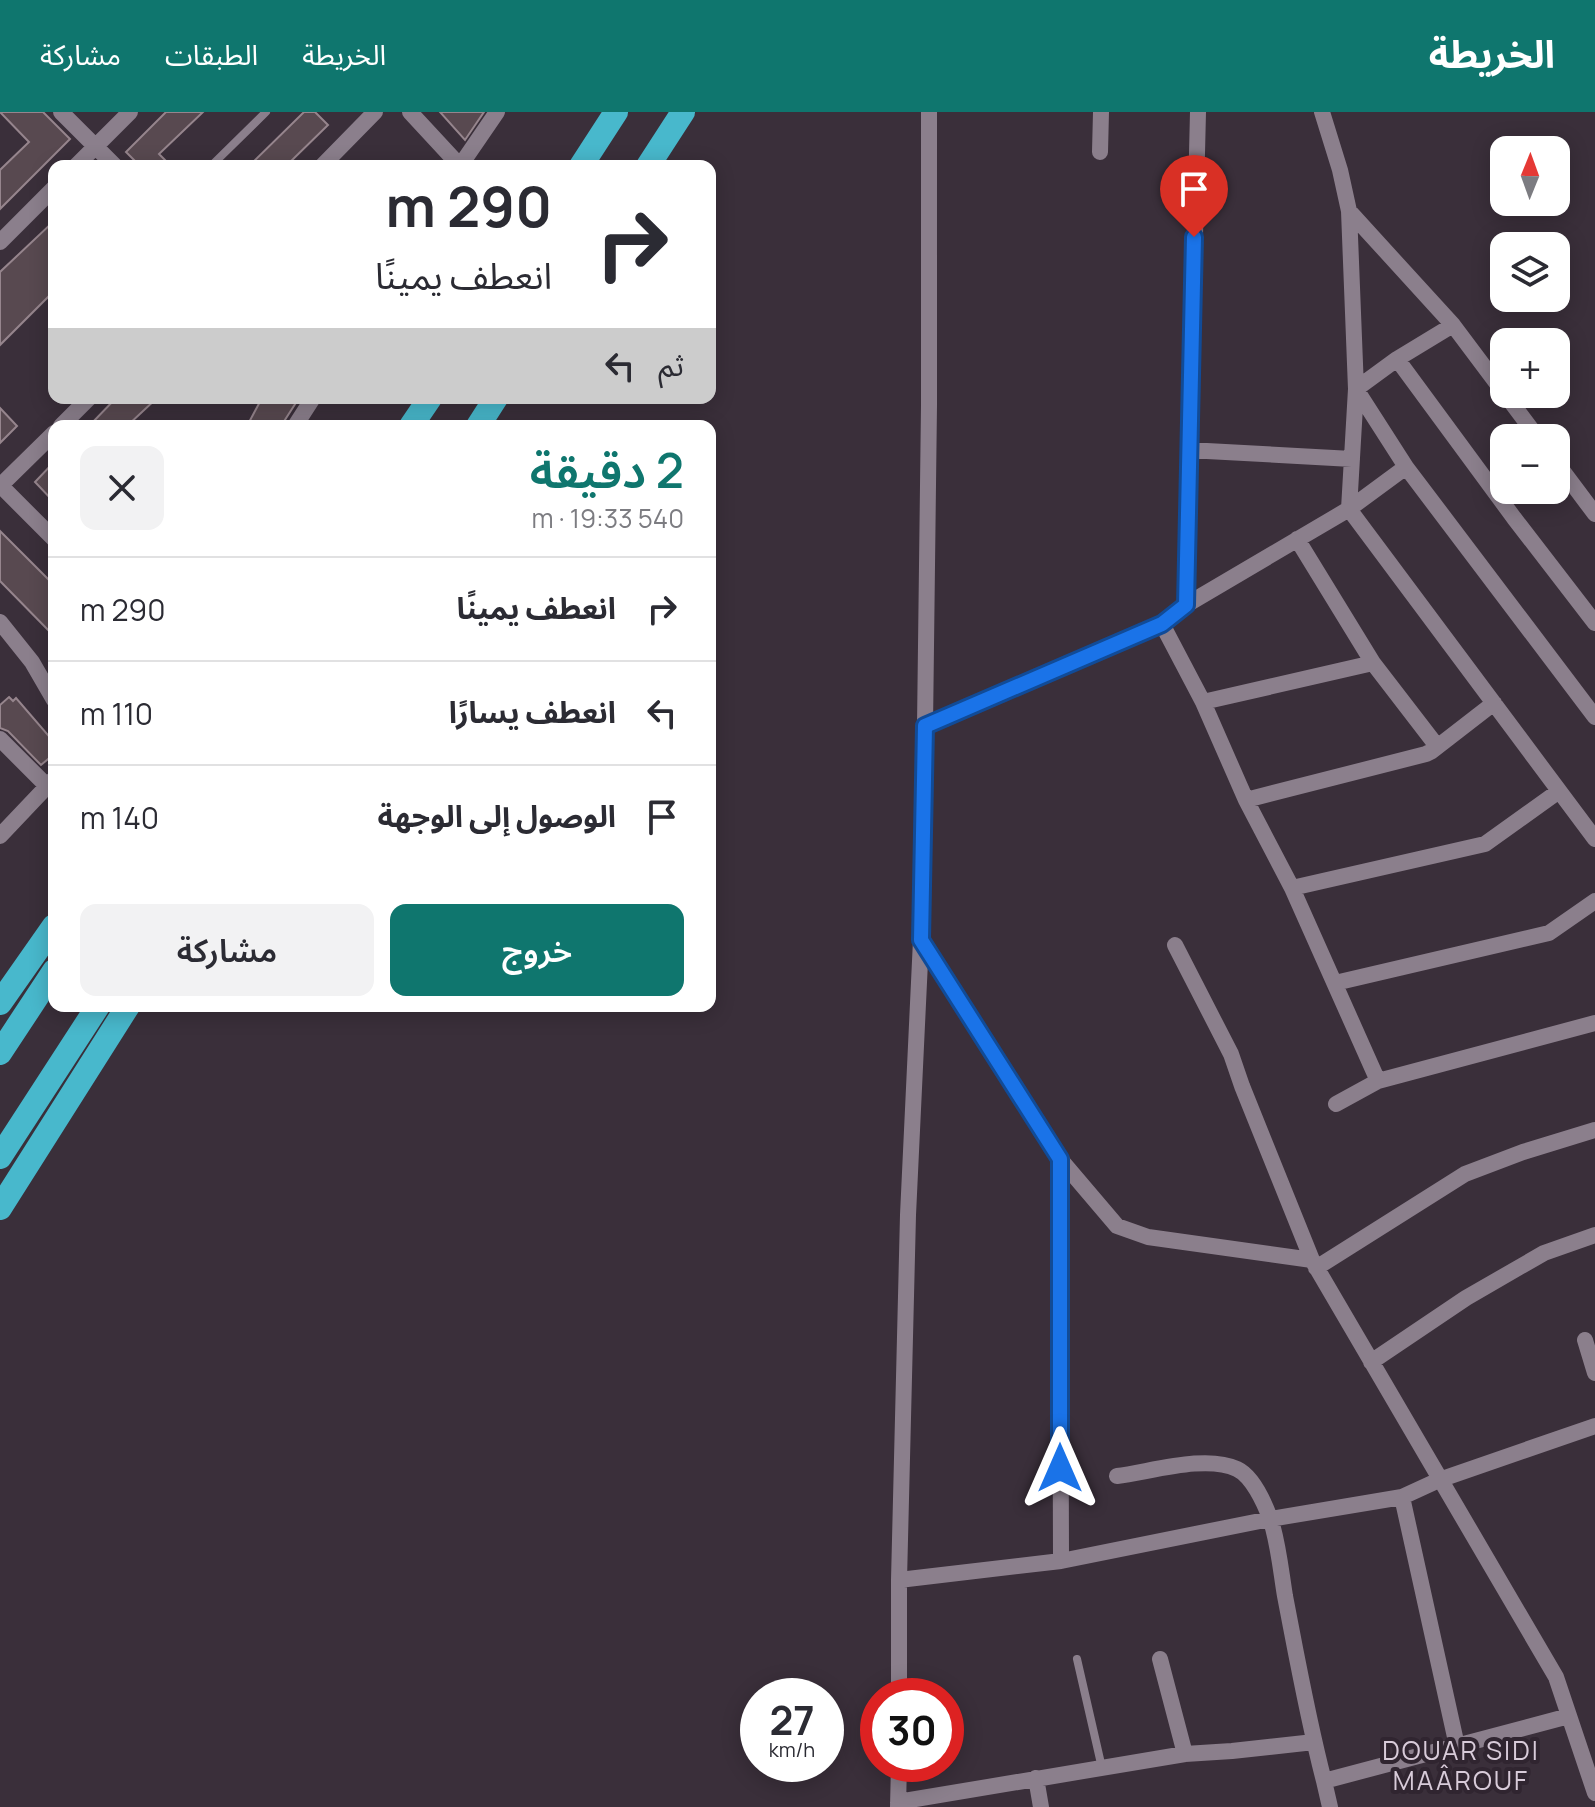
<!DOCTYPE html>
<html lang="ar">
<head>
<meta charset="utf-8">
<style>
  :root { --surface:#fff; --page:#f2f2f3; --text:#2b2b33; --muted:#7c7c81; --line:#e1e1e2; --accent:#0f766e }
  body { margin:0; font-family:Manrope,"Noto Sans Arabic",sans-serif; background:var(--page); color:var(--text); direction:rtl; height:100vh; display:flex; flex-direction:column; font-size:30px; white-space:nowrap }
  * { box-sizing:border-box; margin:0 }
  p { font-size:26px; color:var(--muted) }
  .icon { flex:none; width:44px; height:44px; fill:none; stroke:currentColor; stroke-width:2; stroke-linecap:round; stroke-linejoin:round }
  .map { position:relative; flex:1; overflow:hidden; direction:ltr }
  .side { position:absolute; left:48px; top:308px; width:668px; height:592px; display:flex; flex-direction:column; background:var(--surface); border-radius:16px; box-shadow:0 4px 20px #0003; direction:rtl }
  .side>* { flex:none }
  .top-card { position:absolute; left:48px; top:48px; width:668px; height:244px; border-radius:16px; box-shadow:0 4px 20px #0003; direction:rtl; background:#fff; color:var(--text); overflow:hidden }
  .needle { width:52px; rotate:1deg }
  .controls { position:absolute; left:1490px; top:24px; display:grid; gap:16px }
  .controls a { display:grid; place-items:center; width:80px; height:80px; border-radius:16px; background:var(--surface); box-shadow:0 4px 20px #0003; font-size:40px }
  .speed { position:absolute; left:740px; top:1566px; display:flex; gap:16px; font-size:40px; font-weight:700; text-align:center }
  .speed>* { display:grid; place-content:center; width:104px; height:104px; border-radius:50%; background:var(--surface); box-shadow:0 4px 20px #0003; line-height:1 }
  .speed small { font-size:20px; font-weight:400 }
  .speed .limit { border:12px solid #d22; background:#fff; color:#111 }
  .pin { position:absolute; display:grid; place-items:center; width:68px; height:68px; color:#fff; margin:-82px -34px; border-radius:50% 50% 50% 0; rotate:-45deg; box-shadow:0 0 8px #0007 }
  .pin .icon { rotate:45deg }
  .me { position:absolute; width:88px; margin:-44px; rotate:0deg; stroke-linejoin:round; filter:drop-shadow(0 0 6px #0008) }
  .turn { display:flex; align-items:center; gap:28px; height:168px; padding:0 32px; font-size:36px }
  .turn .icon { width:104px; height:104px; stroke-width:2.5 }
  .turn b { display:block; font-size:56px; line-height:68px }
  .then { display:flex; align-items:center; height:76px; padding:0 32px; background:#0003; gap:16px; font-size:30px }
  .round { display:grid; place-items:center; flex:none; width:84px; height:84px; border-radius:16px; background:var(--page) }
  .headline { display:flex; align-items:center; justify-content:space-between; height:136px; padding:0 32px }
  h1 { font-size:48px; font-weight:600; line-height:60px; color:var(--accent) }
  .action { display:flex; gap:16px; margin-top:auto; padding:16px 32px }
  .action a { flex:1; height:92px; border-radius:16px; background:var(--accent); color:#fff; font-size:32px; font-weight:600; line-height:92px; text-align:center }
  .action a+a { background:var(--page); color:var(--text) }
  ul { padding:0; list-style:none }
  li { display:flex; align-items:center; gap:24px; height:104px; padding:0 32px; border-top:2px solid var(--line) }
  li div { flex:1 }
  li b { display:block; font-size:30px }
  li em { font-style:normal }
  header { display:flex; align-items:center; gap:48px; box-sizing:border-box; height:112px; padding:0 40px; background:var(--accent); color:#fff }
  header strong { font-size:38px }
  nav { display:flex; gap:44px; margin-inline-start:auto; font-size:28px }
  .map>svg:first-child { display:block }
  .building { fill:#584950; stroke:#96858d; stroke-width:2 }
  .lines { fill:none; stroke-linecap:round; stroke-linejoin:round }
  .lane { stroke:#8b7f8c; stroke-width:8 }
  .street { stroke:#8b7f8c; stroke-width:16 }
  .highway { stroke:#48b8cc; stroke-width:24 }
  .route-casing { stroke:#114b97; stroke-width:20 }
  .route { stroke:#1a73e8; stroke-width:14 }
  .labels { text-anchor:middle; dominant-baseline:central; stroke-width:8; stroke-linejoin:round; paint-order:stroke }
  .quarter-label { font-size:26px; letter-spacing:2px; fill:#d8cbd9; stroke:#302530 }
</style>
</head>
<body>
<header>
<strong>الخريطة</strong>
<nav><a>الخريطة</a><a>الطبقات</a><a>مشاركة</a></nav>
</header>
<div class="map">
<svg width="1595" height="1695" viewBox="0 0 1595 1695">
  <rect width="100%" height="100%" fill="#3a2f3a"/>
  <path class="building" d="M0 0H43L70 27 0 97V58L29 30Z
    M166 0H203L159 42 171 54H140L126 40Z
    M304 0H315L328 13 286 54H249Z
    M440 0H484L465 28Z
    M54 109V179L0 233V160Z
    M116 286H157L127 314H89Z
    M262 286H299L281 314H247Z
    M0 296 17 314 0 331Z
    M54 350V390L35 370Z
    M0 419 54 473V524L0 469Z
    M9 585 13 589 16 586 54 630V642L41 653 8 619 0 616V593Z"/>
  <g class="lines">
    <path class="lane" d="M211 54 266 0
      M1077 1547 1102 1656"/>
    <path class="street" d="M61 0 115 54
      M410 0 460 54
      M1322 0 1340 58 1349 99 1356 277 1349 397 1595 727
      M1100 40 1101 0
      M76 54 130 0
      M322 54 375 0
      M460 54 497 0
      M1349 99 1453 213 1504 281
      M0 130 54 76
      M1453 213 1397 247 1356 277 1406 355 1595 605
      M1397 247 1514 406 1595 511
      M1505 282 1538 326
      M61 314 89 286
      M295 314 313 286
      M1188 338 1352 347
      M1556 350 1595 402
      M0 373 54 427
      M0 374 54 321
      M1297 427 1373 551 1433 629 1436 635
      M1186 493 1198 0
      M0 510 32 550 54 588
      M1162 512 1203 590 1246 688 1292 776 1378 969
      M1203 590 1373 551
      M925 614 1162 512 1186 493 1349 397 1406 355
      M0 627 48 675
      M1246 688 1426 642 1432 639 1494 591
      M0 724 54 667
      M1292 776 1485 732 1559 679
      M921 828 1060 1047 1117 1114 1148 1125 1312 1148 1556 1565 1595 1681
      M1175 833 1231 942 1242 974 1312 1148
      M1335 871 1549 821 1595 789
      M1336 992 1378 969 1595 911
      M1060 1047 1061 1449
      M1316 1156 1465 1062 1523 1040 1595 1018
      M1585 1228 1595 1261
      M1371 1250 1466 1186 1544 1141 1595 1123
      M1117 1364C1150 1360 1206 1342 1237 1357 1252 1364 1264 1390 1270 1406 1278 1428 1281 1460 1285 1484 1297 1546 1308 1608 1324 1669
      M1402 1385 1457 1634
      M899 1468 1061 1449 1270 1407 1402 1385 1439 1368 1595 1314
      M1160 1547 1185 1642
      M899 1584V1468L908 1103 921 828 925 614 929 293V0
      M1036 1666 1041 1695
      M898 1690 1185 1642 1232 1639 1314 1630
      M898 1695 899 1652
      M1330 1695 1324 1669 1569 1604"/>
    <path class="highway" d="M581 54 616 0
      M648 54 683 0
      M411 314 430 286
      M478 314 496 286
      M0 891 54 814
      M0 941 54 859
      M0 1045 98 894
      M0 1096 128 894"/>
  </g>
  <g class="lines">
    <defs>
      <path id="route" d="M1060 1356V1047L921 828 925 614 1162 512 1186 493 1194 125"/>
    </defs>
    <use href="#route" class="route-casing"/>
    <use href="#route" class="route"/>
  </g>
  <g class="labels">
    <g class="quarter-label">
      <text x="1461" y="1638">DOUAR SIDI<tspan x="1461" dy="30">MAÂROUF</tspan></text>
    </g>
  </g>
</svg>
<div class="controls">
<a><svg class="needle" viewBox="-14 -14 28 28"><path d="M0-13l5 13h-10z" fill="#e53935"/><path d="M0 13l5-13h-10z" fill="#7c7c81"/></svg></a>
<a><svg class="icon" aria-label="layers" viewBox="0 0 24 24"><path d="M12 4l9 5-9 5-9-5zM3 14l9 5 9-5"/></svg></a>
<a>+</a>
<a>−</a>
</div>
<div class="speed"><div>27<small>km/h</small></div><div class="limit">30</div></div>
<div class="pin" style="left:1194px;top:125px;background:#d93025"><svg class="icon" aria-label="arrive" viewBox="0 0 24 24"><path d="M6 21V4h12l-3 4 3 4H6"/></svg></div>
<svg class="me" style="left:1060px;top:1356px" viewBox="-20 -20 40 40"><path d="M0-17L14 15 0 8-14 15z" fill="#1a73e8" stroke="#fff" stroke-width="4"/></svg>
<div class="top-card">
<div class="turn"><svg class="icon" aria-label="right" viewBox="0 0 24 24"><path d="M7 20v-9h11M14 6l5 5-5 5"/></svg><div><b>290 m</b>انعطف يمينًا</div></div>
<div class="then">ثم<svg class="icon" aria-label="left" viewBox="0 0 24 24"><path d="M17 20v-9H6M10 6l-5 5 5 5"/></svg></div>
</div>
<section class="side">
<div class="headline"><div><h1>2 دقيقة</h1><p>540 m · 19:33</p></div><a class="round"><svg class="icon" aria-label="close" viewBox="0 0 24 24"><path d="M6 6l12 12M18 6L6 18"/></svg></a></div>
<ul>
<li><svg class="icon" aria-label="right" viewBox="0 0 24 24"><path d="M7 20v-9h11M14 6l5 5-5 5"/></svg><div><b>انعطف يمينًا</b></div><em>290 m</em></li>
<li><svg class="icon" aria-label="left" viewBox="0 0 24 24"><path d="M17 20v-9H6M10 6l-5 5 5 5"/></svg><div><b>انعطف يسارًا</b></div><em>110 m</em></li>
<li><svg class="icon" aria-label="arrive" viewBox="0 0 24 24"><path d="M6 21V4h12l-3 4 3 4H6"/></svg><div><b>الوصول إلى الوجهة</b></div><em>140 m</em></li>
</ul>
<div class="action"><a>خروج</a><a>مشاركة</a></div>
</section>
</div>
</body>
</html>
